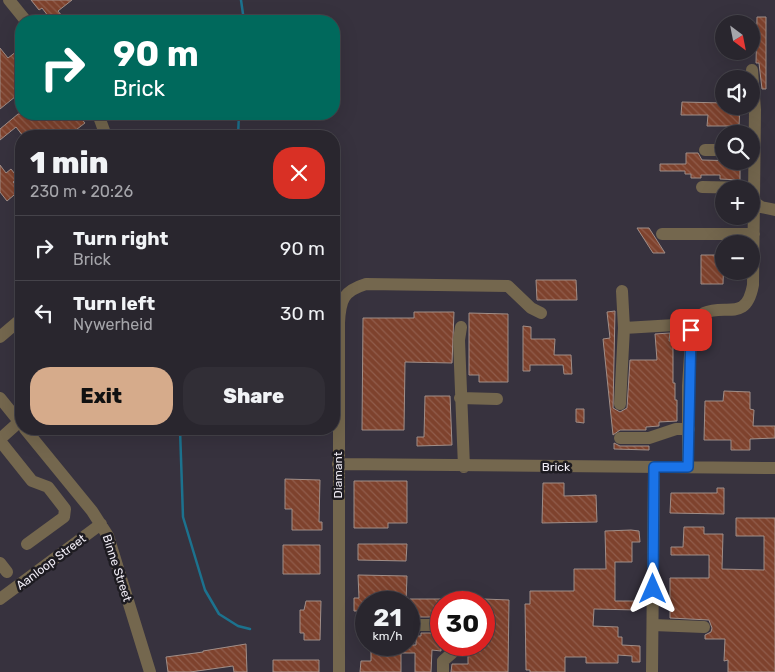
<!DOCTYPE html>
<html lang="en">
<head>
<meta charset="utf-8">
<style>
  :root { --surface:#29262e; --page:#312e36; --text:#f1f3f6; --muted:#a5a5aa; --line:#45434a; --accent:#d6ab8b }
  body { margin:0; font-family:Rubik,sans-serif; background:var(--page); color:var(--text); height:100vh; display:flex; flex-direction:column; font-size:19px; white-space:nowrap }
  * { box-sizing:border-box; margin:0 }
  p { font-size:16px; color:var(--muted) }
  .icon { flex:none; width:28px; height:28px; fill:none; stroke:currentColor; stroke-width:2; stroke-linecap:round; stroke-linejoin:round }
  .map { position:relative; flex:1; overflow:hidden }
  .side { position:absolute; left:15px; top:130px; width:325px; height:305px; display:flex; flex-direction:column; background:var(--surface); border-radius:20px; box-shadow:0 5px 20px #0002,0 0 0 1px var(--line) }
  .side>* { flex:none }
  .top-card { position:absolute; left:15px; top:15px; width:325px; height:105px; border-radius:20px; box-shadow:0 5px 20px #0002,0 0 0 1px var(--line); background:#00695c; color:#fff; overflow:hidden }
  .needle { width:32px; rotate:148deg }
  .controls { position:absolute; left:715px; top:15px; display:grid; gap:10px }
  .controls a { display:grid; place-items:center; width:45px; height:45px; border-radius:50%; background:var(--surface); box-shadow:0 5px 20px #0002,0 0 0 1px var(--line); font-size:25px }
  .speed { position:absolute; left:355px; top:591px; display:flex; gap:10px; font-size:25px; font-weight:700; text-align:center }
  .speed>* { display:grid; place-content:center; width:65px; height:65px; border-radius:50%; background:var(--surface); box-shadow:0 5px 20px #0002,0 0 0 1px var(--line); line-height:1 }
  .speed small { font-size:12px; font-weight:400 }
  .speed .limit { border:8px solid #d22; background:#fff; color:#111 }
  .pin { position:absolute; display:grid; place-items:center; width:42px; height:42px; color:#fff; margin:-21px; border-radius:10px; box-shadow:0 2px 8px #0006 }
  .me { position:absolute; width:55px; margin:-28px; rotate:0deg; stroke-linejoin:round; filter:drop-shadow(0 0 4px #0008) }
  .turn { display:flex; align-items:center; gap:18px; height:105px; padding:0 15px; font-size:22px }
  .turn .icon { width:65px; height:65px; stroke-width:2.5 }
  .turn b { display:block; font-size:35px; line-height:42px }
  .round { display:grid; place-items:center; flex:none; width:52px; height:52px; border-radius:20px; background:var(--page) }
  .overview { display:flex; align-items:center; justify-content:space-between; height:85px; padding:0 15px }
  h1 { font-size:30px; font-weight:800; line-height:38px }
  .action { display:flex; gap:10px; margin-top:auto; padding:10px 15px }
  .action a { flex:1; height:58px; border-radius:20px; background:var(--accent); color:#111; font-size:20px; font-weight:800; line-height:58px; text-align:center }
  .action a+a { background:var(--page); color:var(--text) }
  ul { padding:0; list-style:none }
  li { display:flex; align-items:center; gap:15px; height:65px; padding:0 15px; border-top:1px solid var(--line) }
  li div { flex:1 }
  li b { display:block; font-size:19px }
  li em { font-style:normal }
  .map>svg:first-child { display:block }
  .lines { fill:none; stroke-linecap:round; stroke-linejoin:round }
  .stream { stroke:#1c728e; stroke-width:2.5 }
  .building { fill:url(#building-back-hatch); stroke:#a08e88 }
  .minor { stroke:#74674e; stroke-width:12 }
  .route-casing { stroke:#114b97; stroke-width:12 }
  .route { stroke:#1a73e8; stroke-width:9 }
  .labels { text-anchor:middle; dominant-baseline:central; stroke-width:5; stroke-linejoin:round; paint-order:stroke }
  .street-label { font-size:12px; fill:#f0ecf5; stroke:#1d1b21 }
</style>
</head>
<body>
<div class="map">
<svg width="775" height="672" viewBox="0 0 775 672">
  <defs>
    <pattern id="building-back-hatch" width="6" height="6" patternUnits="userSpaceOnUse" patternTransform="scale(1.25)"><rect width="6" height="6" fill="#7e422d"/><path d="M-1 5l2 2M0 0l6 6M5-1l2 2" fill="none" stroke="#915d4c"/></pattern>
  </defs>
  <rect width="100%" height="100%" fill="#37323e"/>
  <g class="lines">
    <path class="stream" d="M241 0 244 21
      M238 136 239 114
      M180 429 183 517 205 590 219 614 238 626 250 629"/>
  </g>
  <path class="building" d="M31 0H72L58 11 66 21H52L42 8 39 10Z
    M757 17H766V89H762L759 63H756Z
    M0 48 8 58 21 48V92L0 109Z
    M682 102 724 103V106H740L739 126H707L708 115H681Z
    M18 114H77L85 123 68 136H23L16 127 0 140V129Z
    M686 153H698L702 160 740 161V180L720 179V175H701V178H691V174H685V171H660V164H686Z
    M0 165 6 173 11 169 18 178 13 182 20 190 7 201 0 192Z
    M637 228H649L665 253H653Z
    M701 255H724L723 284H701Z
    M536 280H576L577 300H537Z
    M615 311 613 408 620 412 627 408 630 360H657L655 334 670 333 669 341H673V383H675V400H677V421L659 422V426L646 427V430H620L613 435 603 339 610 338 607 312Z
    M414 312H454L452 363 405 362 404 430H362L363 318H414Z
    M469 313 508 314V382H479V375H469Z
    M523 326 531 327V339H555L554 355H571L572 374H564L563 365H530V371H523Z
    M724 391 750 392V409L754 410 753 426H775V438L750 439V450H731V440H704L705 401H723Z
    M425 396H450L452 445 417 446V437H424Z
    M576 409H584V423L576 422Z
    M614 443 620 446H649V450L614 449Z
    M285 479 320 480 319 522H322V530H292V509H285Z
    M354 481H407V523H388V528H354Z
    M543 483H564V496L596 495 597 522 542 523Z
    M717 488H724V514L670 513 671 493H717Z
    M736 518H775V672H728V660L724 661 725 639H705V635L711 632 712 628 709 620 670 618V578H709V555H671V547H683L684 527H704V534H723L722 569 764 570V536H736Z
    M631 530 639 531 640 542H632V562H615V601H637V610L594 609 593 626 618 627V637H622V645L640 646V662H632V656L618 655V663H586V657H565V672H530V670H526L525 604H530V591H574V569H606L605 531Z
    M358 544H407L406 561 358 560Z
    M283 545H320V574H283Z
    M358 575 407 576 406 602H366V611H354V598H359Z
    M410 599H441V617H415L410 619Z
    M484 599 509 600 508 672H451L452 664H468V645H484Z
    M306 601H321L320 640H304V633H300V610H304Z
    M421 633H441V651L432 650 431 672H415V653H401V672H360L361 661H371V645H416V636H421Z
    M246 644 247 672H234L233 666 190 672H168L166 657 203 652V651Z
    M273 660H319V672H273Z"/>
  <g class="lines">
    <path class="minor" d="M9 0 26 21
      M98 114 106 136
      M705 150H724
      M702 187 754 188
      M754 202 761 207 775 210
      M662 234H754
      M730 273H753
      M461 327 459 340 464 467
      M624 328 692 324
      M0 337 21 319
      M0 398 21 424
      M460 398 497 399
      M620 404 624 328 622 291
      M25 429 92 511 108 536 150 672
      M620 438H649L676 429H689
      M0 439 19 422
      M0 441 32 481 48 487 65 509 64 517 27 544
      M338 464 775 468
      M688 467V386L692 324C696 320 700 315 704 313 726 303 746 323 753 285L755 110 752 70
      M0 563 7 572
      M0 599 101 524
      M415 625H441
      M653 625 704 627
      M339 672V323C340 300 343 291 366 284L508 286 531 308 541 313
      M443 672V661L452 653 453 645
      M652 672 654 467"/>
  </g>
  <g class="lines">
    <defs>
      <path id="route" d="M653 589 654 467H688L691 330"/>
    </defs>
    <use href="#route" class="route-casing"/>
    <use href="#route" class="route"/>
  </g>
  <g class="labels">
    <g class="street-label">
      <text x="556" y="467">Brick</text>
      <text transform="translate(338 475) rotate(-90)">Diamant</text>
      <text transform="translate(51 562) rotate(-37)">Aanloop Street</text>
      <text transform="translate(117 568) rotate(72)">Binne Street</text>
    </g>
  </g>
</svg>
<div class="controls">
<a><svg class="needle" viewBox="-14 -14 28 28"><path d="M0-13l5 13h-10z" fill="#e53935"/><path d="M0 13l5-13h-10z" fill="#a5a5aa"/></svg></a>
<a><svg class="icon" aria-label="sound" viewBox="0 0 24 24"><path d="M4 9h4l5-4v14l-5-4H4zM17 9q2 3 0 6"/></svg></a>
<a><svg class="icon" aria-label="search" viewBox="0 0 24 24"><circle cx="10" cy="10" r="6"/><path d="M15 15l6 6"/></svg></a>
<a>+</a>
<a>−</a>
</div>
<div class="speed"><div>21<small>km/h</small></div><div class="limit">30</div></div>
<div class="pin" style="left:691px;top:330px;background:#d93025"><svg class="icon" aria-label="arrive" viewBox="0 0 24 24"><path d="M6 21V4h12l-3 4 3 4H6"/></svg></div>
<svg class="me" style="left:653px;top:589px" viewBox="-20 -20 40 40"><path d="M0-17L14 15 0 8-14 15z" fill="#1a73e8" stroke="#fff" stroke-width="4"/></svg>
<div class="top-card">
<div class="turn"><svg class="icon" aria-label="right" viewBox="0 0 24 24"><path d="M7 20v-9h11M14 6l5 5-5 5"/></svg><div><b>90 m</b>Brick</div></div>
</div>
<section class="side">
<div class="overview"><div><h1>1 min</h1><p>230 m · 20:26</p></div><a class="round" style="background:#d93025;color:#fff"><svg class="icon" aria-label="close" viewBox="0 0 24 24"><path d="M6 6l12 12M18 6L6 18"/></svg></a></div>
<ul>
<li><svg class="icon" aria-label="right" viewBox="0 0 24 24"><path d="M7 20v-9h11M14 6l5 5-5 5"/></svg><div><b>Turn right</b><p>Brick</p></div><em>90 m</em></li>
<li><svg class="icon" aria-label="left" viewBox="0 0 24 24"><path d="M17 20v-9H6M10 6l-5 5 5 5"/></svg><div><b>Turn left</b><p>Nywerheid</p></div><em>30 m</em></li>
</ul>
<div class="action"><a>Exit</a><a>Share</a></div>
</section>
</div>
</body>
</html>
